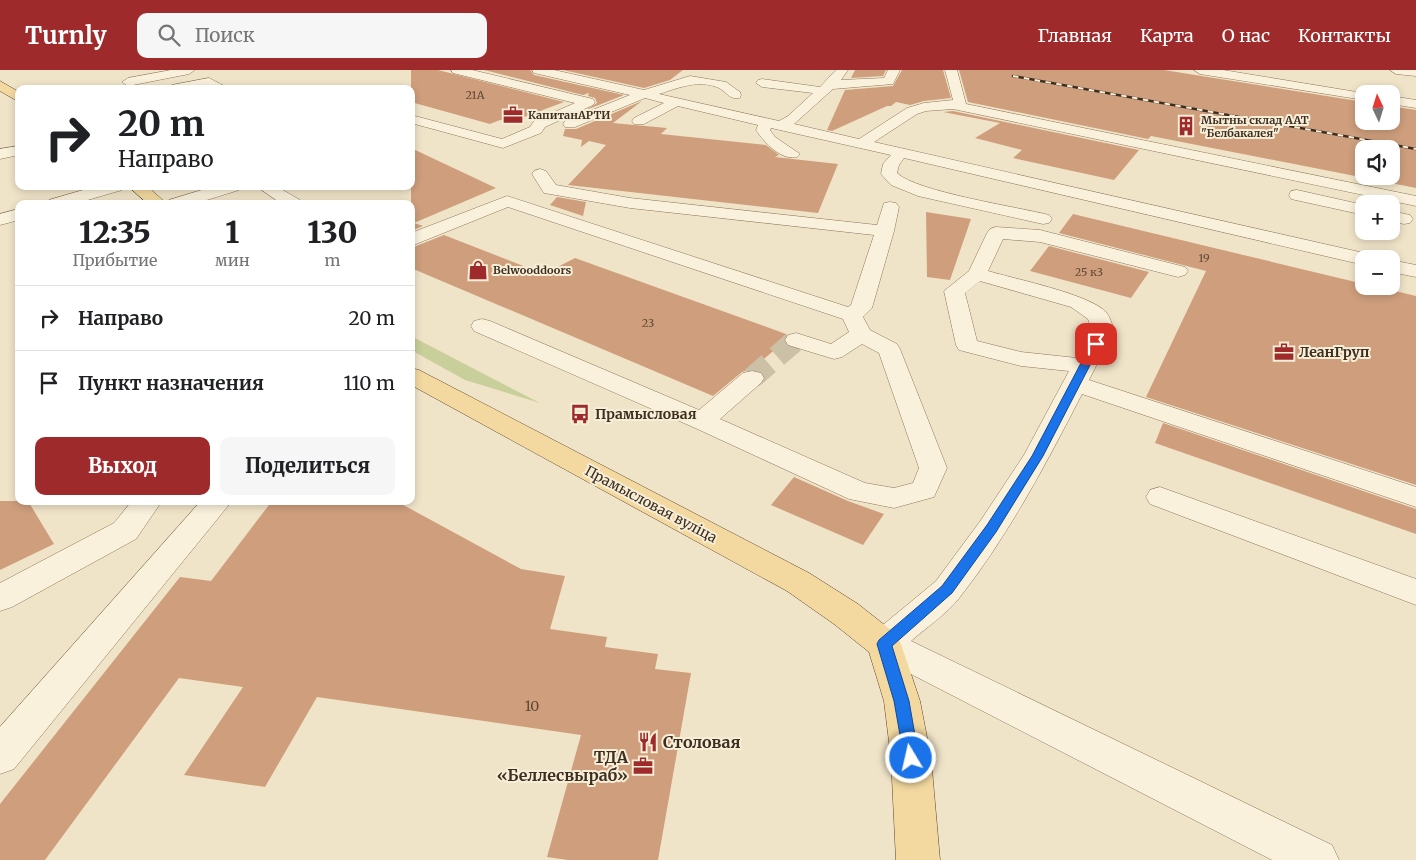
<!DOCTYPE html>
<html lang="ru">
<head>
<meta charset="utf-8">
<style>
  :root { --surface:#fff; --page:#f6f6f6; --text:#202124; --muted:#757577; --line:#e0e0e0; --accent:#9e2a2b }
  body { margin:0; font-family:Merriweather,serif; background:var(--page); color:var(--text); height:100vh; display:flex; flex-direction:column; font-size:19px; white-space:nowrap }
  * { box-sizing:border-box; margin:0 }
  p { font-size:16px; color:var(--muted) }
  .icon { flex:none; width:28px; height:28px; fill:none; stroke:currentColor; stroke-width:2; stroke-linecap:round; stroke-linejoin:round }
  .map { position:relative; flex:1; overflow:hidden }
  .side { position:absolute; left:15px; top:130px; width:400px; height:305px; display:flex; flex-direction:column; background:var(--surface); border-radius:10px; box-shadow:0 2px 8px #0003 }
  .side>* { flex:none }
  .guide { position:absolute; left:15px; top:15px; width:400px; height:105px; border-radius:10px; box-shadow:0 2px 8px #0003; background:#fff; color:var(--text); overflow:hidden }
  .needle { width:32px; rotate:356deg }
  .tools { position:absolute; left:1355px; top:15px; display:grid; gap:10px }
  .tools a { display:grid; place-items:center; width:45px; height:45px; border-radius:10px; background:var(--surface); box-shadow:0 2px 8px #0003; font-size:25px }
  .pin { position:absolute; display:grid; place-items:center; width:42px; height:42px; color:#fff; margin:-21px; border-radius:10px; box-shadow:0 2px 8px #0006 }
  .me { position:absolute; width:55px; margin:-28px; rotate:351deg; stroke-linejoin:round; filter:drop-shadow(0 0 4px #0008) }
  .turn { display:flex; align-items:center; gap:18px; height:105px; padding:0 20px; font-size:22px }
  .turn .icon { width:65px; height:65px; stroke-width:2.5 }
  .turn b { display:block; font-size:35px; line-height:42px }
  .eta { display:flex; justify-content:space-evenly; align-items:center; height:85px; text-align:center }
  .eta b { font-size:30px; font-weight:800; line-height:35px }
  .primary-button { display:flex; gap:10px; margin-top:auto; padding:10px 20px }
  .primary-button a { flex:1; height:58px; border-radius:10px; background:var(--accent); color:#fff; font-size:20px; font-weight:800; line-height:58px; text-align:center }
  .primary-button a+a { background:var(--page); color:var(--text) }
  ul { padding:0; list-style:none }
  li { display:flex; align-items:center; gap:15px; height:65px; padding:0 20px; border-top:1px solid var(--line) }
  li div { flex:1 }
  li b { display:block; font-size:19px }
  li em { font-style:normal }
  header { display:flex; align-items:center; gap:30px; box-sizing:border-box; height:70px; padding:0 25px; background:var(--accent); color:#fff }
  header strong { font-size:24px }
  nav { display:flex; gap:28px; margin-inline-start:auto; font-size:18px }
  .search { width:350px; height:45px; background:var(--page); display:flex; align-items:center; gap:12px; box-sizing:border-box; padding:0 18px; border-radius:10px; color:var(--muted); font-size:19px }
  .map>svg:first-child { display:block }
  .green { fill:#c9cf9b }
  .building { fill:#cf9f7d; fill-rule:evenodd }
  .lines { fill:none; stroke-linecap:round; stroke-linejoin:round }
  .minor-tunnel { stroke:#ccc0a6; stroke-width:22; stroke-dasharray:22 11; stroke-linecap:butt }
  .minor-casing { stroke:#8d765c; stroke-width:1 }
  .major-casing { stroke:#5b4430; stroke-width:1 }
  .minor { fill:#faf1dc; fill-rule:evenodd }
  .major { fill:#f3d9a0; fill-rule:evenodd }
  .rail-casing { stroke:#3d2e20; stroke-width:2.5 }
  .rail { stroke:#f7eed8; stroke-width:2; stroke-dasharray:5.5; stroke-linecap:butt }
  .route { fill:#1a73e8; stroke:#114b97 }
  .labels { text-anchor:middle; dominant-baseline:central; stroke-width:4; stroke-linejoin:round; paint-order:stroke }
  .number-label { font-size:11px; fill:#624a37 }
  .far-poi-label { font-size:11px; font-weight:bold; fill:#3d2e20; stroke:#f7eed8; text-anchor:start }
  .poi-label { font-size:14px; font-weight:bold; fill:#3d2e20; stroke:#f7eed8; text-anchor:start }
  .street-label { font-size:14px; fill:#3d2e20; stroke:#f7eed8 }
  .near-number-label { font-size:14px; fill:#624a37 }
  .near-poi-label { font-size:16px; font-weight:bold; fill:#3d2e20; stroke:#f7eed8; text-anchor:start }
</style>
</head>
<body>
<header>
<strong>Turnly</strong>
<div class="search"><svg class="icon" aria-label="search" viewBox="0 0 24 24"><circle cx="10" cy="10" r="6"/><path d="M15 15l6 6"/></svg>Поиск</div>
<nav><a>Главная</a><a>Карта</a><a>О нас</a><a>Контакты</a></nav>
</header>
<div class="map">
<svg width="1416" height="790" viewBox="0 0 1416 790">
  <rect width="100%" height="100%" fill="#f0e4c8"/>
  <path class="green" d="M411 266 540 333 465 310 411 280Z"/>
  <path class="building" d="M411 0H438L564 32 511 52 500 50 490 54 411 32Z
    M484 0H530L534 5 624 25 586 40 597 33 595 28 588 26 589 23 583 25Z
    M563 0H683L670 10 644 18Z
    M855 0H886L883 6 851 8Z
    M902 0H943L951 28 924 31 910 35 896 32 891 36H887L832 61 827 60 845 20 893 16Z
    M959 0H1164L1364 32V51H1391V36L1416 40V118L1151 66 1148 69 968 32ZM1364 79H1391V106H1364Z
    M642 31 613 53 667 58 661 64 766 75 779 85 775 87 838 94 818 143 568 115 606 75 589 71 581 77 582 70 563 66 565 59H576Z
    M953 41 1139 80 1114 110 1013 88 1022 80 975 68 1000 53 943 42Z
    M411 78 496 118 414 153 423 156 411 161Z
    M557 127 586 132 583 146 550 135Z
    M926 142 971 149 950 210 927 207Z
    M1073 144 1364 214V216H1374L1416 226V415L1146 327 1206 201 1059 163Z
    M444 165 544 204 575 188 786 264 784 272 752 299 742 302 713 326 411 198V178Z
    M1049 176 1149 202 1131 228 1030 201Z
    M1163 353 1416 439V464L1155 373Z
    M794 407 848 431 884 444 863 475 771 435Z
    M0 431H28L54 474 0 500Z
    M272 431H396L521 499 565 506 550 559 607 567 605 577 658 584 655 599 691 603 658 790H568L547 787 581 665 317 627 265 717 184 705 243 617 179 608 45 790H0V734L180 507 211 511Z"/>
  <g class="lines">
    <path class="minor-tunnel" d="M752 308 796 270"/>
    <defs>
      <path id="minor" d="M171 0H195L189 4 128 16 122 12 128 8Z
        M451 0H472L593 29 595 32 593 35 545 57 541 63 503 78 411 53V45L502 69 530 57 534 51 575 33 453 3Z
        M532 0H554L644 20 690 6 726 12 740 22 741 25 740 28C729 30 727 22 719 18 699 9 678 18 659 24L779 51 788 46 813 23 762 17 756 13 758 10 762 9 820 17 836 0H848L841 10 884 8 888 0H900L893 14 833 19 794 54 859 69 907 38 924 33 953 30 945 0H957L966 34 1416 126V136L953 39 926 41 917 44 874 72 1364 183 1371 185 1374 189H1364V195L904 88 899 95 897 103C917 122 1018 137 1049 145L1052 149 1049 153 1043 154 918 126 891 115 881 104 883 94 891 85 771 58 770 60 775 67 800 84 797 87C781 91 764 72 756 60L758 55 678 36 644 54H634L632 51 634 48 664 33 645 28 575 57H565L563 54 565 51 630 25 534 3Z
        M1194 0H1223L1369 24H1364V30L1200 4Z
        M1390 0H1416V6L1396 4Z
        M209 8 230 19H213L208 16 193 19H166L172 15Z
        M1391 26 1416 30V38L1391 34Z
        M19 76V85L0 89V79Z
        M540 99 546 101 556 115 630 128 877 155 884 133 890 132 896 133 899 137 894 161 872 238 863 247 870 260 897 274 900 279 947 398 934 427 894 438 849 429 693 357 474 261 471 256 474 251 482 249 490 251 699 340 743 303 752 301 761 303 764 308 761 313 720 349 865 413 894 418 913 413 919 398 879 283 862 274 842 287 834 289 788 275 785 270 788 265 796 263 831 274 849 262 843 249 508 137 411 176V163L507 126 848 237 851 235 874 165 630 138 550 124 544 123 532 104 534 101Z
        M97 116H124L122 120 74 134H47L49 130Z
        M215 116H241L239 120 194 134H167L169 130Z
        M256 116H276L300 130 302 134H282Z
        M1297 120 1364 135V145L1291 129 1289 125 1291 121Z
        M19 139V150L0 155V144Z
        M1391 141 1410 145 1413 149 1410 153 1404 154 1391 151Z
        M996 157 1040 160 1185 197 1188 201 1185 205 1178 207 1040 172 1003 169 988 201C1015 209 1089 224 1106 242 1110 247 1112 254 1114 260L1089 310 1416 417V437L1082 324C1046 394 1008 466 960 527 947 544 927 557 911 571L1332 775 1339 790H1272L872 584 867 574 872 564 936 511 981 450 1024 385 1069 301 1021 296 959 280 956 275 944 221 969 201 987 163 990 159ZM980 211 1071 237 1088 249 1092 260 1077 288 1021 282 977 271 965 223Z
        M1391 190 1416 195V207L1391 202Z
        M1160 417 1416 509V535L1150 434 1146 427 1150 420Z
        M132 431H162L136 469 12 537 0 541V513L114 453Z
        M201 431H232L14 699 0 704V657Z"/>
      <path id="major" d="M0 11 19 22V32L0 21Z
        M128 116H147L167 134H148Z
        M411 298 419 300 809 503 858 534 896 564 901 574 920 631 931 688 940 790H896L891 688 884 631 869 582 834 554 787 521 411 315Z"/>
    </defs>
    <use href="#minor" class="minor-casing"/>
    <use href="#major" class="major-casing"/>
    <use href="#minor" class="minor"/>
    <use href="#major" class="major"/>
    <defs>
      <path id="rail" d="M1013 6 1416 79"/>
    </defs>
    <use href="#rail" class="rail-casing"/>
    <use href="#rail" class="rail"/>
  </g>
  <path class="route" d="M1096 271 1101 274 1043 386 996 462 952 523 892 576 909 631 919 688 916 693 911 696 905 693 894 631 877 574 879 570 942 516 987 455 1032 386 1091 274Z"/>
  <defs>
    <symbol id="office-bare" viewBox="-9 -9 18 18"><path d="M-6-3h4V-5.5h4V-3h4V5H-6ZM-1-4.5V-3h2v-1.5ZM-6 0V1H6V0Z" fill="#9e2a2b" stroke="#f7eed8" stroke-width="2.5" paint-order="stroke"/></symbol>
    <symbol id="building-bare" viewBox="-9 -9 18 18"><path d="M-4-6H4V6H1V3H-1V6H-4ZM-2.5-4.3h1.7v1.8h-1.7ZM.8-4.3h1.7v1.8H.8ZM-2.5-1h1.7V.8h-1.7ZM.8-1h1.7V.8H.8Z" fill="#9e2a2b" stroke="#f7eed8" stroke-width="2.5" paint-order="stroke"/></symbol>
    <symbol id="shop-bare" viewBox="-9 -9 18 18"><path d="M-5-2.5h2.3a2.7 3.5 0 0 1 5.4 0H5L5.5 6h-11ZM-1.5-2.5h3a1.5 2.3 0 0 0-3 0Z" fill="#9e2a2b" stroke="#f7eed8" stroke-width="2.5" paint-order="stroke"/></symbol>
    <symbol id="bus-bare" viewBox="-9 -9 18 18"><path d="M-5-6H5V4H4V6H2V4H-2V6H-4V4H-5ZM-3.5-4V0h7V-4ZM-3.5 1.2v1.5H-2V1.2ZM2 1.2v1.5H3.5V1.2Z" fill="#9e2a2b" stroke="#f7eed8" stroke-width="2.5" paint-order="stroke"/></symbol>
    <symbol id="restaurant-bare" viewBox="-9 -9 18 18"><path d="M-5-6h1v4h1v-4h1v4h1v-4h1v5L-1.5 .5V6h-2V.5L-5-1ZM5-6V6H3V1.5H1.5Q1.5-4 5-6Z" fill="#9e2a2b" stroke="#f7eed8" stroke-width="2.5" paint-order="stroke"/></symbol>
  </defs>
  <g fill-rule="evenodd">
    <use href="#office-bare" x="499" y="31" width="28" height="28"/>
    <use href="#building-bare" x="1172" y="42" width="28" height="28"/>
    <use href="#shop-bare" x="464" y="186" width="28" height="28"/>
    <use href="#office-bare" x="1270" y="268" width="28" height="28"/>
    <use href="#bus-bare" x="566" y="330" width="28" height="28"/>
    <use href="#restaurant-bare" x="634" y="658" width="28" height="28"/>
    <use href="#office-bare" x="629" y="682" width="28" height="28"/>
  </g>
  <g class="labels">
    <g class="number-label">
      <text x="475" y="25">21А</text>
      <text x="1204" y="188">19</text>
      <text x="1089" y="202">25 к3</text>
      <text x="648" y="253">23</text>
    </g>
    <g class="far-poi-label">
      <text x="528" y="45">КапитанАРТИ</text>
      <text x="1201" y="50">Мытны склад ААТ<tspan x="1201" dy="13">"Белбакалея"</tspan></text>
      <text x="493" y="200">Belwooddoors</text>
    </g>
    <g class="poi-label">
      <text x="1299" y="282">ЛеанГруп</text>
      <text x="595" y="344">Прамысловая</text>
    </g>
    <g class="street-label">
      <text transform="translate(651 434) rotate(28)">Прамысловая вуліца</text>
    </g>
    <g class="near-number-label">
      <text x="532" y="636">10</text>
    </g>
    <g class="near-poi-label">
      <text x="663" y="672">Столовая</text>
      <text x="628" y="687" text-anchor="end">ТДА<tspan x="628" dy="18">«Беллесвыраб»</tspan></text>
    </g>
  </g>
</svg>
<div class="tools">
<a><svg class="needle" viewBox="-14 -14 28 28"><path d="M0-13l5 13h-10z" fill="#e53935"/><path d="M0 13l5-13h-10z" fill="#757577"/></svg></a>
<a><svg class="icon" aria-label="sound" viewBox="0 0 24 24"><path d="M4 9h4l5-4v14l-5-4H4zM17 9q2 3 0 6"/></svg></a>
<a>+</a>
<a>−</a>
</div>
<div class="pin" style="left:1096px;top:274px;background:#d93025"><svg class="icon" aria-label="arrive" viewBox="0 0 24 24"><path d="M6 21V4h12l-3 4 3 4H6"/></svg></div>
<svg class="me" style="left:911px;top:688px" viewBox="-20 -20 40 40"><circle r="17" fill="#1a73e8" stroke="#fff" stroke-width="3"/><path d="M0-11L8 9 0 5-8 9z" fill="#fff"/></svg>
<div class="guide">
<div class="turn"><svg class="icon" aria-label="right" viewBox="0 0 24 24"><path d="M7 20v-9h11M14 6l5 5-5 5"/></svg><div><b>20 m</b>Направо</div></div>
</div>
<section class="side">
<div class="eta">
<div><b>12:35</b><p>Прибытие</p></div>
<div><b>1</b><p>мин</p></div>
<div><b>130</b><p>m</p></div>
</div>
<ul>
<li><svg class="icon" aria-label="right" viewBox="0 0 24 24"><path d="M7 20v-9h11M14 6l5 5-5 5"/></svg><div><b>Направо</b></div><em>20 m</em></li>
<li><svg class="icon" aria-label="arrive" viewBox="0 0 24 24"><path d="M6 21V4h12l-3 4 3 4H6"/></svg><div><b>Пункт назначения</b></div><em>110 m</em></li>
</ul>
<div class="primary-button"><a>Выход</a><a>Поделиться</a></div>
</section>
</div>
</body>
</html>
